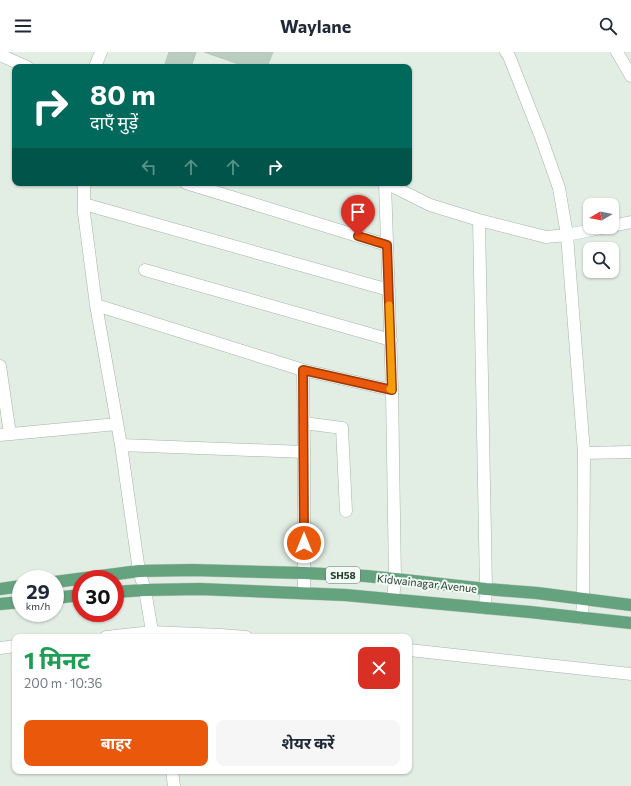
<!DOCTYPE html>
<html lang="hi">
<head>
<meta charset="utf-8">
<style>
  :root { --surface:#fff; --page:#f6f6f7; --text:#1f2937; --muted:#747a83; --accent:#ea580c }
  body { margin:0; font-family:Commissioner,"Noto Sans Devanagari",sans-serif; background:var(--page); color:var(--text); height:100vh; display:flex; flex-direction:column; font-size:15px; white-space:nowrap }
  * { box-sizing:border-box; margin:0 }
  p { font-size:13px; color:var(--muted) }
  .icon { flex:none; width:22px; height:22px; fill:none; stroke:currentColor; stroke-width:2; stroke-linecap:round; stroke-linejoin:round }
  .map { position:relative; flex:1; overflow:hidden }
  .panel { position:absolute; left:12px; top:582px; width:400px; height:140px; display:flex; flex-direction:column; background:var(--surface); border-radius:8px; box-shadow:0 1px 3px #0004 }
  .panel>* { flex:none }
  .hud { position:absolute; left:12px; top:12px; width:400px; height:122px; border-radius:8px; box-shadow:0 1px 3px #0004; background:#00695c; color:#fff; overflow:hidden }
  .needle { width:26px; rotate:260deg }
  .tools { position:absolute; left:583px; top:146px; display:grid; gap:8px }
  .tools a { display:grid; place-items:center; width:36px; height:36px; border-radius:8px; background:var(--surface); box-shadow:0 1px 3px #0004; font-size:20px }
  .speed { position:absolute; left:12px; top:518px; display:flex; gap:8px; font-size:20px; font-weight:700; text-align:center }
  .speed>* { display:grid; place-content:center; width:52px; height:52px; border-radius:50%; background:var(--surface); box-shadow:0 1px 3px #0004; line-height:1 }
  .speed small { font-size:10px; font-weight:400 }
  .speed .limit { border:6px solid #d22; background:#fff; color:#111 }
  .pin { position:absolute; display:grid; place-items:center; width:34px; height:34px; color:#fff; margin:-41px -17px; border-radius:50% 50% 50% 0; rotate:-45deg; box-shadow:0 0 4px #0007 }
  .pin .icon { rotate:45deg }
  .me { position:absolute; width:44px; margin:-22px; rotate:0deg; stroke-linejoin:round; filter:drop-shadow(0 0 3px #0008) }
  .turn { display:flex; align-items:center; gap:14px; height:84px; padding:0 12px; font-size:18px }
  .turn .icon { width:52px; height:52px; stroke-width:2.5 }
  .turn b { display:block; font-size:28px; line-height:34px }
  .lanes { display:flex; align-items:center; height:38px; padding:0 12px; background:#0003; justify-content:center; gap:20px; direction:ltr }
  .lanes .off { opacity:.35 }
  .round { display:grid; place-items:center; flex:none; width:42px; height:42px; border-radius:8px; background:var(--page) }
  .head { display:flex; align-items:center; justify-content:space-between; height:68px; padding:0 12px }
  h1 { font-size:24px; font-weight:700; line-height:30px; color:#1e9e55 }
  .cta { display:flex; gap:8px; margin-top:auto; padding:8px 12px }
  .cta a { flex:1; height:46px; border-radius:8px; background:var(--accent); color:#fff; font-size:16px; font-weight:700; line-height:46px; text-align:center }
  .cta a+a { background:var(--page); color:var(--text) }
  header { display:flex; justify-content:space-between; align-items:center; height:52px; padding:0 12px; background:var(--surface); font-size:18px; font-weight:700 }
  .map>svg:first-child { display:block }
  .building { fill:#bacbbf; stroke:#b4c7b9 }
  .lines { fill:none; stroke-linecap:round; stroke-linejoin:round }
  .street-casing { stroke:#a5b5a9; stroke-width:13 }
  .primary-casing { stroke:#c1c9c4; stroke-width:13 }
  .street { stroke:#fff; stroke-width:12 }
  .primary { stroke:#65a37e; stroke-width:12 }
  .route-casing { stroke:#983908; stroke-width:10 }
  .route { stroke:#ea580c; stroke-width:7 }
  .slow { stroke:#f59e0b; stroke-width:7 }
  .labels { text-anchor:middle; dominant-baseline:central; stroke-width:4; stroke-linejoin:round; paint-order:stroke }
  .shield { fill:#f3f9f4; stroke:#617669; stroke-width:1 }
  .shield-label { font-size:10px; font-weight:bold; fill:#223e2d }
  .street-label { font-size:11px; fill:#223e2d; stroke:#f3f9f4 }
</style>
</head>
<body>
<header><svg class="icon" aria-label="menu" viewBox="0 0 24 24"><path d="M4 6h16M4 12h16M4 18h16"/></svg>Waylane<svg class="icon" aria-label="search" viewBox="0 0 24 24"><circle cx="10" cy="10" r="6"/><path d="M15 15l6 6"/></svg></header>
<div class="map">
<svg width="631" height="734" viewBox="0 0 631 734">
  <rect width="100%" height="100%" fill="#e2ede4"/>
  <path class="building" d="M169 0H196L191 15H164Z
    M204 0H273L267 15H247Z"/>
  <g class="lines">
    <defs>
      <path id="street" d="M506 0 509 4 541 85 559 136 567 183 584 401 583 546 582 566
        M617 0 631 24
        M0 3 27 15
        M95 15 101 0
        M84 131V161L96 253 121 393 139 519 145 538 153 585
        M186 131 387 193
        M385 131 392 338 395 527 393 547
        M386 131 430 153 479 168 546 185 567 183 606 175
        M84 152 389 238
        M479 168 486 537 485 556
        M612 174 631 170
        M145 218 391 288
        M96 253 303 318 304 400V541
        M0 314 10 382
        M303 318 392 338
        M304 371 342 376 346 459
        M0 383 117 372
        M121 393 304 400
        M584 401 631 400
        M106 585 152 580 221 583 246 585
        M0 596 15 594
        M409 598 631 622
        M172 719 174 734"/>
      <path id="primary" d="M55 530 139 519 192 518 304 521 366 524 395 527 486 537 537 541 631 553
        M0 537 21 534
        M115 540 145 538 199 537 345 543 530 560 631 571
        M55 546 81 543
        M0 552 21 550"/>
    </defs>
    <use href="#street" class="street-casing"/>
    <use href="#primary" class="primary-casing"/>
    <use href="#street" class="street"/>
    <use href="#primary" class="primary"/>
  </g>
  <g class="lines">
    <defs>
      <path id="route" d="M304 491 303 318 392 338 387 193 358 184"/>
    </defs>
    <use href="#route" class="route-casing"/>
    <use href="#route" class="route"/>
    <path class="slow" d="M389 253 392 338 390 337"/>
  </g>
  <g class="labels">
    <rect class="shield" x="326" y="515" width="34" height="16" rx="3"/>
    <g class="shield-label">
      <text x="343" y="523">SH58</text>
    </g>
    <g class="street-label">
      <text transform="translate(427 531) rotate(6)">Kidwainagar Avenue</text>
    </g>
  </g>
</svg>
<div class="tools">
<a><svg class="needle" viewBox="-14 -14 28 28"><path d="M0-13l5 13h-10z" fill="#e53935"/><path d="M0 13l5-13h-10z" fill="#747a83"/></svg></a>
<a><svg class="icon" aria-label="search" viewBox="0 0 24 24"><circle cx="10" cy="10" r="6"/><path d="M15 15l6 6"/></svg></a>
</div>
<div class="speed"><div>29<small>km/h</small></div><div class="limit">30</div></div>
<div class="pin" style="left:358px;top:184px;background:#d93025"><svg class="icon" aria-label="arrive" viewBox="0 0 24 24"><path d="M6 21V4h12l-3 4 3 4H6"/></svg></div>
<svg class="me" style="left:304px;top:491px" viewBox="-20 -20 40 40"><circle r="17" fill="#ea580c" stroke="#fff" stroke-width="3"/><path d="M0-11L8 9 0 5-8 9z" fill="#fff"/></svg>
<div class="hud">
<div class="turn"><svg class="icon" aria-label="right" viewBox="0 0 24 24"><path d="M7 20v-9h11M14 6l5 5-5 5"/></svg><div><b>80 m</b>दाएँ मुड़ें</div></div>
<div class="lanes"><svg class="icon off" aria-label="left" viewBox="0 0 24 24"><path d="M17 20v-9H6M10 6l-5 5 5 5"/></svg><svg class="icon off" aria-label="ahead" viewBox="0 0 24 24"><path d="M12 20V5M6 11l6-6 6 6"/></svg><svg class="icon off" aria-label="ahead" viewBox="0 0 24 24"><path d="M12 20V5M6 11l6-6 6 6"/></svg><svg class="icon" aria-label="right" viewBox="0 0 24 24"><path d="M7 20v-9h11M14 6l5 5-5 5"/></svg></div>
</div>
<section class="panel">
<div class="head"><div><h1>1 मिनट</h1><p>200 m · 10:36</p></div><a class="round" style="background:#d93025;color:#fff"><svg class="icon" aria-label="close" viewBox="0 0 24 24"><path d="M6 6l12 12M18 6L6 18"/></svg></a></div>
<div class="cta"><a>बाहर</a><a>शेयर करें</a></div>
</section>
</div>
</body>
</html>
